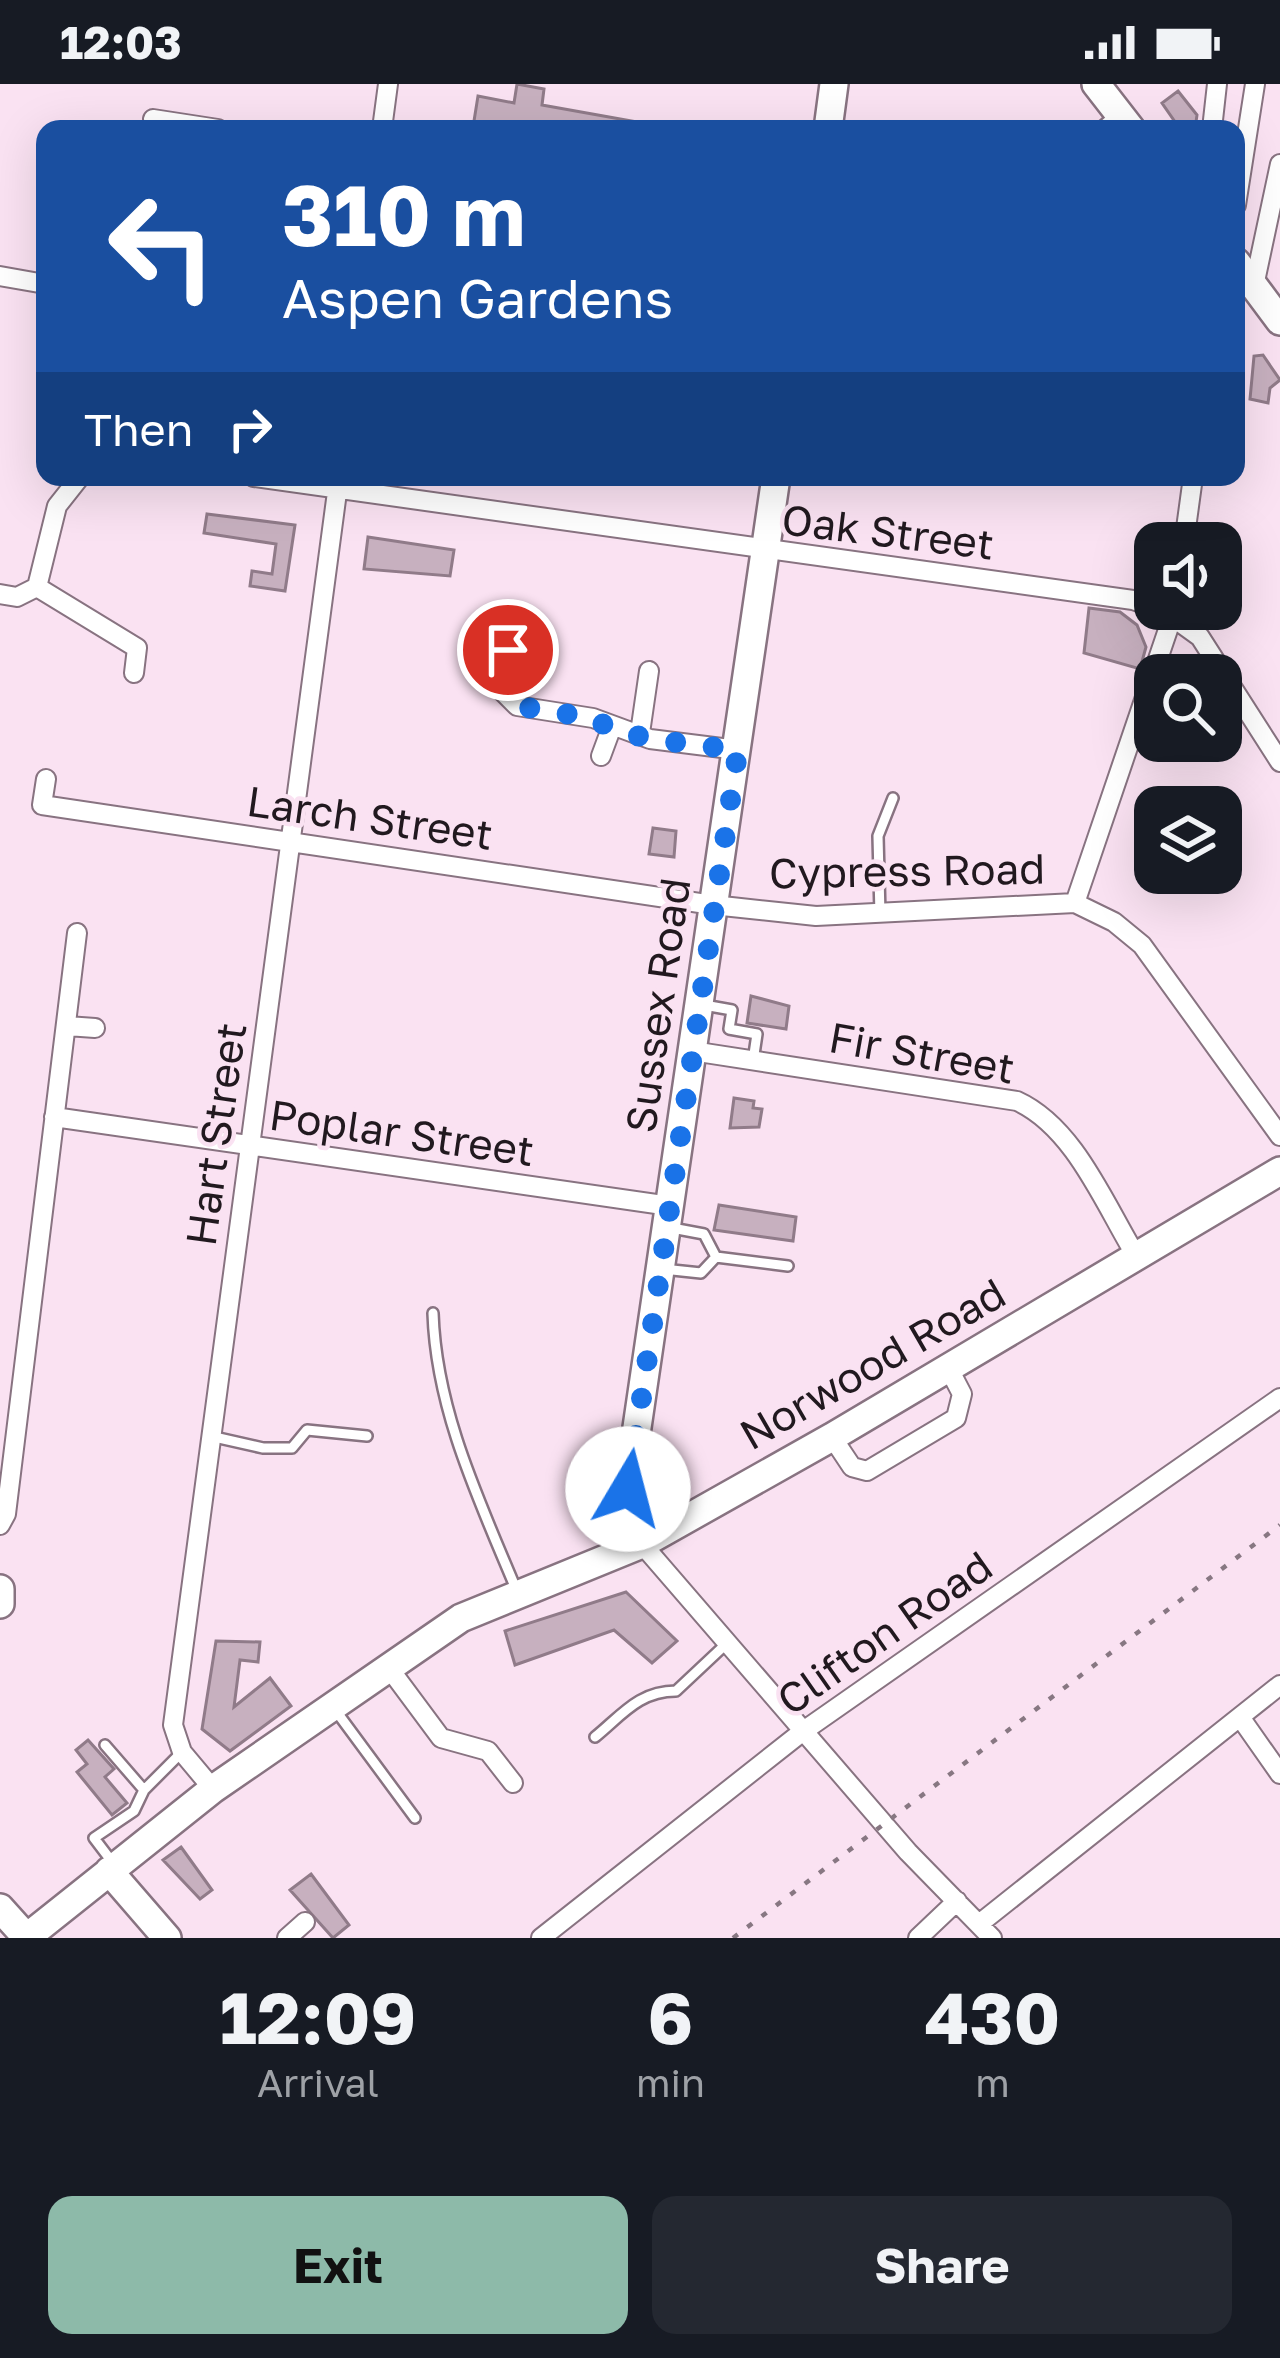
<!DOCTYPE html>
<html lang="en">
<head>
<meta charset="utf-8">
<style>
  :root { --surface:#171b24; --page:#242831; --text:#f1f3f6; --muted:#9ea1a6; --accent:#8dbaa9 }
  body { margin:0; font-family:"Golos Text",sans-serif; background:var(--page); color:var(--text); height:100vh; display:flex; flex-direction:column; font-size:45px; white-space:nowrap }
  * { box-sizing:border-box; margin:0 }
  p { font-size:39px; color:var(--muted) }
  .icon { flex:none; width:66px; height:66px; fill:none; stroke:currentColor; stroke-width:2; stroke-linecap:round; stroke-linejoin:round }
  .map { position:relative; height:1854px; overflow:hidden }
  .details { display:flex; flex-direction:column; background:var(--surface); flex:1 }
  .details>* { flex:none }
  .banner { position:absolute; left:36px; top:36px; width:1209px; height:366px; border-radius:24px; box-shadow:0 12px 48px #0002; background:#1a4fa0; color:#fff; overflow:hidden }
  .controls { position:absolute; left:1134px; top:438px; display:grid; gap:24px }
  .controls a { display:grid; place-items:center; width:108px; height:108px; border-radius:24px; background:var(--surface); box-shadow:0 12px 48px #0002; font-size:60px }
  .pin { position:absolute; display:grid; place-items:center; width:102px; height:102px; color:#fff; margin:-51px; border:6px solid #fff; border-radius:50%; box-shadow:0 3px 12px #0007 }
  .me { position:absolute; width:132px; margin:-66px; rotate:8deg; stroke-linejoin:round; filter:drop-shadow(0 0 9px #0008) }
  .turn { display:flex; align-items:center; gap:42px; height:252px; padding:0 48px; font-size:54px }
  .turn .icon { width:156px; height:156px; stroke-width:2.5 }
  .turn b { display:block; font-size:84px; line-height:102px }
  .then { display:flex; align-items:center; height:114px; padding:0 48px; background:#0003; gap:24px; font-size:45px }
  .eta { display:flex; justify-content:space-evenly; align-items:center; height:204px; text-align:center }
  .eta b { font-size:72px; font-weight:700; line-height:84px }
  .button { display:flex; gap:24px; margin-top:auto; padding:24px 48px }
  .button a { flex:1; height:138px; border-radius:24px; background:var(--accent); color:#111; font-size:48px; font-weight:700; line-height:138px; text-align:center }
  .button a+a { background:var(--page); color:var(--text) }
  .status { display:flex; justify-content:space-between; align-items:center; height:84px; padding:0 60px; background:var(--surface); direction:ltr }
  .status svg { height:33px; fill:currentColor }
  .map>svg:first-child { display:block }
  .building { fill:#c7b0bf; stroke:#907b89; stroke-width:3 }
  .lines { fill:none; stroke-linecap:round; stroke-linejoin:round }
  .lane-casing { stroke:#887381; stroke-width:14 }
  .street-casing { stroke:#887381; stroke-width:22 }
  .secondary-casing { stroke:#887381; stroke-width:32 }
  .lane { stroke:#fff; stroke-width:9 }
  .street { stroke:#fff; stroke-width:18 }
  .secondary { stroke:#fff; stroke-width:27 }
  .rail { stroke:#877782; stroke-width:4.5; stroke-dasharray:6 12; stroke-linecap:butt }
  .route { stroke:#1a73e8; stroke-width:21; stroke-dasharray:0 37.8 }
  .labels { text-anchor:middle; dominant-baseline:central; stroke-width:9; stroke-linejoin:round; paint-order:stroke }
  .street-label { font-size:42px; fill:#21191f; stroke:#fae2f2 }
</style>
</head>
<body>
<div class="status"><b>12:03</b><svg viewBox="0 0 49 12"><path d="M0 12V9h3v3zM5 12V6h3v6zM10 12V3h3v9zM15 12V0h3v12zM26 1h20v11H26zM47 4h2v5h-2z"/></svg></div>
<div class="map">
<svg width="1280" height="1854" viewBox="0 0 1280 1854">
  <rect width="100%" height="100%" fill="#fae2f2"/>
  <path class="building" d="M517 0 544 5 542 21 637 38 636 45H519L474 37 478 12 514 19Z
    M1178 7 1197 31 1195 45H1180L1162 19Z
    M1263 271 1280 296 1270 304 1268 319 1250 315 1254 272Z
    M207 430 295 441 285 507 250 502 252 487 272 490 276 460 204 449Z
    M368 453 454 466 450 492 364 485Z
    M1089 524 1120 528 1137 541 1146 563 1140 585 1084 569Z
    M653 744 676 747 674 773 649 770Z
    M751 912 789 922 786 945 747 939Z
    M734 1014 754 1017 753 1024 762 1025 759 1043 730 1044Z
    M719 1121 796 1133 793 1157 714 1146Z
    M626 1508 677 1557 652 1579 614 1546 515 1581 505 1547Z
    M216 1557 260 1558 258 1578 240 1576 234 1623 270 1594 291 1622 230 1667 202 1645Z
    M88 1656 114 1685 105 1693 127 1719 112 1731 77 1688 87 1680 76 1666Z
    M181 1763 212 1806 200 1815 163 1776Z
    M311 1790 349 1841 333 1854 290 1806Z"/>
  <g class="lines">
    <defs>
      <path id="lane" d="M1099 45 1114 32
        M880 831 878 752 893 714
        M704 921 732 926 729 945 757 950 753 977
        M716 1173 788 1182
        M663 1185 701 1189 716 1173 704 1150 672 1144
        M433 1229C436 1326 479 1416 516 1505
        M210 1352 263 1364H292L307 1346 367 1352
        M336 1627 415 1734
        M595 1653C622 1631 639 1607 676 1607L725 1561
        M105 1661 144 1706 182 1668
        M113 1779 94 1754 134 1727 144 1706"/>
      <path id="street" d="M153 35 218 45
        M382 45 388 0
        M1212 45 1217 0
        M1236 121 1255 0
        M0 192 45 200
        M1254 202 1280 80
        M254 393 1133 516 1155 524
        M1184 459 1193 393
        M37 503 137 564 134 589
        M37 503 57 422 80 393
        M0 510 17 513 37 503
        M1164 527 1200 553 1280 678
        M508 565 502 607 517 622 593 634 650 655 738 666
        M640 649 649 587
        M601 672 611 645
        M46 695 42 721 713 821 816 832 1075 819 1114 838 1142 861 1280 1052
        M1075 819 1175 525
        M67 942 95 944
        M692 967 1017 1017C1074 1043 1104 1119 1135 1170
        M54 1033 670 1122
        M832 1353 852 1383 867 1387 956 1334 962 1310 949 1285
        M0 1441 6 1430 77 849
        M642 1460 908 1768 992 1854
        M389 1584 441 1654 488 1667 513 1699
        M1240 1633 1280 1690
        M213 1705 182 1668 173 1641 339 393
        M979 1840 1280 1601
        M287 1854 305 1838
        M541 1854 802 1648 1280 1314
        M918 1854 957 1817"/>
      <path id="secondary" d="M1096 0 1131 45
        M828 45 834 0
        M1236 178 1280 237
        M642 1460 628 1405 776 393
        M0 1505V1520
        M109 1787 167 1854
        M0 1824 27 1854
        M26 1854 213 1705 461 1534 642 1460 832 1353 1280 1087"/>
    </defs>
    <use href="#lane" class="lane-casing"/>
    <use href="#street" class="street-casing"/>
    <use href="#secondary" class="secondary-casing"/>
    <use href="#lane" class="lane"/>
    <use href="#street" class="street"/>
    <use href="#secondary" class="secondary"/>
    <path class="rail" d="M733 1854 1280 1441"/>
  </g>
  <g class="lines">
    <path class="route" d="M508 566 502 607 517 622 593 634 611 645 650 655 738 666 628 1405"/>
  </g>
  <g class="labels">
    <g class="street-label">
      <text transform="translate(888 447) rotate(7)">Oak Street</text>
      <text transform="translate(370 733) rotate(8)">Larch Street</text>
      <text transform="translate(907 786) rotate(-1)">Cypress Road</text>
      <text transform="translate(657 921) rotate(-82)">Sussex Road</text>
      <text transform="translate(922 968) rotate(10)">Fir Street</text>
      <text transform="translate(402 1048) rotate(8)">Poplar Street</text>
      <text transform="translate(215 1050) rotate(-82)">Hart Street</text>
      <text transform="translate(872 1279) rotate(-30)">Norwood Road</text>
      <text transform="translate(884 1548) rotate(-35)">Clifton Road</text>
    </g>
  </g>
</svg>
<div class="controls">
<a><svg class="icon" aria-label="sound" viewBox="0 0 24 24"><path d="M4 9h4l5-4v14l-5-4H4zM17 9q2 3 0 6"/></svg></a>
<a><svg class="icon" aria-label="search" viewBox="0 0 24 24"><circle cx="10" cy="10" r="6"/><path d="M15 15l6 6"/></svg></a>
<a><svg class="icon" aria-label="layers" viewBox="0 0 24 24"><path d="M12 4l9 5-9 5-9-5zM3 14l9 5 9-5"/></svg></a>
</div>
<div class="pin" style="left:508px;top:566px;background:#d93025"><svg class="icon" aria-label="arrive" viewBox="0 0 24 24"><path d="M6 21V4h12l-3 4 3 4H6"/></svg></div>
<svg class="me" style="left:628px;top:1405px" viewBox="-20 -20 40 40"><circle r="19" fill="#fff"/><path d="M0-13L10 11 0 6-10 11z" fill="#1a73e8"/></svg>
<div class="banner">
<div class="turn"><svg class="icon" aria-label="left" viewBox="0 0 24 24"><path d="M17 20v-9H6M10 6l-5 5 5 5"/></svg><div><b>310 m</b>Aspen Gardens</div></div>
<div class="then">Then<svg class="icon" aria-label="right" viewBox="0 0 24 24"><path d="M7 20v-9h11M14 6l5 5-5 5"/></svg></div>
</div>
</div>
<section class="details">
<div class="eta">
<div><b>12:09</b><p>Arrival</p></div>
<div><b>6</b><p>min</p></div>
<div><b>430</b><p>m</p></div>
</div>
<div class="button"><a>Exit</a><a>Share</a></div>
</section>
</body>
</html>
